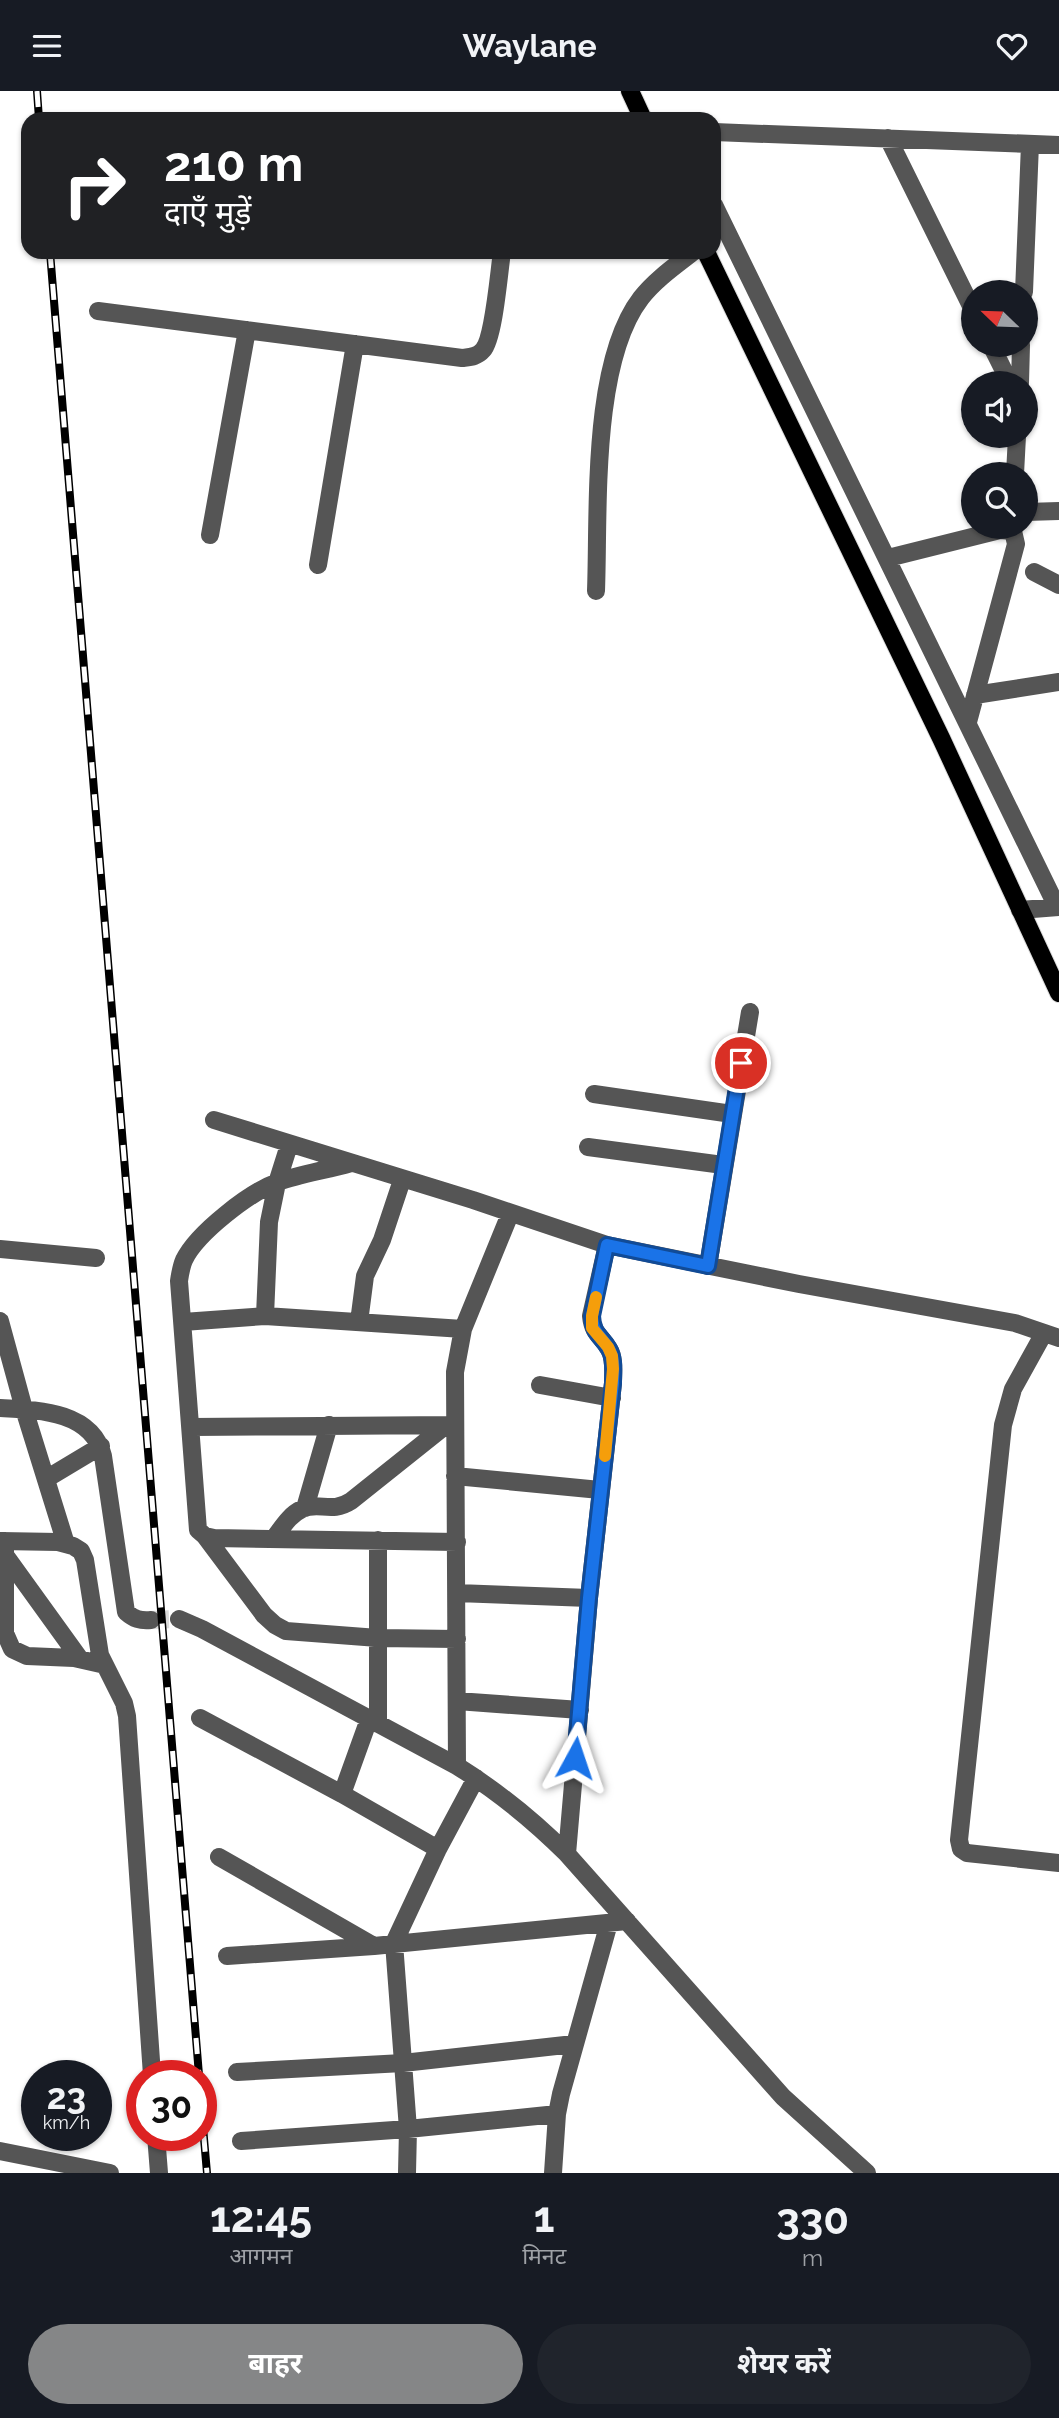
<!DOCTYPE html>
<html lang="hi">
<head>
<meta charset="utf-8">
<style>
  :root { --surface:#171b24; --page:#20242c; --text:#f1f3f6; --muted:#9ea1a6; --accent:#858687 }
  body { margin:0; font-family:Raleway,"Noto Sans Devanagari",sans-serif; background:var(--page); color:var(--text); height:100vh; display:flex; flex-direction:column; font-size:26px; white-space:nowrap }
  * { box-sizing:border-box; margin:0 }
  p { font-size:23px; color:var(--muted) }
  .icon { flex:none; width:38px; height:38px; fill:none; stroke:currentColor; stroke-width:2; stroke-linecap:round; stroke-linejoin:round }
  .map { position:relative; height:2082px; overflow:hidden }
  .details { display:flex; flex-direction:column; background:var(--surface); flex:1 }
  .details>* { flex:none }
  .hud { position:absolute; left:21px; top:21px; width:700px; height:147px; border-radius:21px; box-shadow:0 2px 5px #0004; background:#202124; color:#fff; overflow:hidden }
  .needle { width:46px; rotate:293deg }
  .tools { position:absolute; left:961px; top:189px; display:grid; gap:14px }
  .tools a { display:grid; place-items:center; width:77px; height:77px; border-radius:50%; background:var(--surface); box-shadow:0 2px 5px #0004; font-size:35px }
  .speed { position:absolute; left:21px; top:1969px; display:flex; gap:14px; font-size:35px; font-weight:700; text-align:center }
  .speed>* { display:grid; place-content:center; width:91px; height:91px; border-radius:50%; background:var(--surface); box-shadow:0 2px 5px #0004; line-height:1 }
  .speed small { font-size:18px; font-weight:400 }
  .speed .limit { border:10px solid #d22; background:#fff; color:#111 }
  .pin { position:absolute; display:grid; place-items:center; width:60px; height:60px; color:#fff; margin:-30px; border:4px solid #fff; border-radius:50%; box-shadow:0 2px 7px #0007 }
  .me { position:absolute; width:77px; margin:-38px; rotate:5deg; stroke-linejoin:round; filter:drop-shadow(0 0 5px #0008) }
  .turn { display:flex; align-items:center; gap:24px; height:147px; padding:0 28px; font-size:32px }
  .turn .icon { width:91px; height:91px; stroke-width:2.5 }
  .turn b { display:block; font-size:49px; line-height:60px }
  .eta { display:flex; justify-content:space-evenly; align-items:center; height:119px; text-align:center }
  .eta b { font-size:42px; font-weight:700; line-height:49px }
  .cta { display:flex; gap:14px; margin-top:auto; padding:14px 28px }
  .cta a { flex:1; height:80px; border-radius:42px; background:var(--accent); color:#fff; font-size:28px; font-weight:700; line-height:80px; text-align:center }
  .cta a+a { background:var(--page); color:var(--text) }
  header { display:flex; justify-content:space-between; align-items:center; height:91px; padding:0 28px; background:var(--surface); font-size:32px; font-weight:700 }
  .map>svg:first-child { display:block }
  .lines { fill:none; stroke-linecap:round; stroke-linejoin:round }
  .minor-tunnel { stroke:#d9d9d9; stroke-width:18; stroke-dasharray:18 9; stroke-linecap:butt }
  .major-casing { stroke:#dbdbdb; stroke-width:20 }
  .minor { stroke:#555; stroke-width:18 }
  .major { stroke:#000; stroke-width:18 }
  .rail-casing { stroke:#000; stroke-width:8 }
  .rail { stroke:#fff; stroke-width:5; stroke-dasharray:16; stroke-linecap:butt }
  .route-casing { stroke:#114b97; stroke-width:18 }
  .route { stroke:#1a73e8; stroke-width:12 }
  .slow { stroke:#f59e0b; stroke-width:12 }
</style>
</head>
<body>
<header><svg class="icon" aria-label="menu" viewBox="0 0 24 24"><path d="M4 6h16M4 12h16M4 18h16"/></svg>Waylane<svg class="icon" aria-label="heart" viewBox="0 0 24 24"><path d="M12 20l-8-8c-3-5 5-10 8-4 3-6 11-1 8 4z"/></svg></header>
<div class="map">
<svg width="1059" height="2082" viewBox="0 0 1059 2082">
  <rect width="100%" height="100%" fill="#fff"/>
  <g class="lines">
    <path class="minor-tunnel" d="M151 1529 179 1528"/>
    <defs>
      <path id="major" d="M630 0 643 28
        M706 161 941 647 1059 902"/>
    </defs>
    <use href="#major" class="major-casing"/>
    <path class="minor" d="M714 41 1059 54
      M888 47 973 219
      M714 114 1057 816
      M1024 201 1030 53
      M98 220 462 267C470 266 477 266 483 259 494 247 499 180 502 161
      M991 254 1010 292
      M1020 292 1021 254
      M1015 383 1017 345
      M1026 421 1059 420
      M210 444 247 239
      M888 467 1000 439 1013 440 1016 453 968 631
      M318 474 355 253
      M1034 481 1059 494
      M596 500C599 419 591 272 641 207 655 189 675 175 693 161
      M975 604 1059 591
      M1020 819 1059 816
      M594 1003 732 1023
      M214 1029 473 1109 607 1154 799 1193 1015 1232 1059 1247
      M588 1056 723 1074
      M351 1072C327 1079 301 1083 278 1091 250 1101 197 1142 184 1169 181 1176 180 1183 179 1190L198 1439 205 1445 214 1447 457 1451
      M0 1158 96 1167
      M708 1175 750 921
      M265 1225 269 1131 277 1092 289 1054
      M0 1230 24 1318 66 1453
      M183 1231 265 1225 463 1238
      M359 1231 365 1185 382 1149 402 1089
      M1044 1242 1013 1298 1003 1334 959 1749 961 1758 967 1762 1059 1772
      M540 1294 612 1307
      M0 1317C38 1319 92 1320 103 1365L126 1521C134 1528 140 1530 151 1529
      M192 1336 454 1334
      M455 1385 600 1399
      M46 1388 101 1355
      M305 1417 329 1334
      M205 1445 264 1524 275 1534 286 1540 378 1547 457 1548
      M274 1447C282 1437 289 1424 302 1418 319 1410 331 1423 351 1410L445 1335
      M0 1450 58 1451 73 1455 81 1460 85 1469 100 1564 124 1612 127 1625 152 1984
      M5 1450V1542L12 1558 27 1565 74 1567 105 1574
      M5 1464 80 1568
      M457 1502 589 1507
      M179 1528 202 1538 457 1675C497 1700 534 1730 567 1763L783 2006 867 2082
      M457 1610 580 1619
      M200 1627 342 1703 438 1758
      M378 1633V1449
      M457 1675 455 1281 463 1238 510 1123
      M342 1703 369 1628
      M567 1763 589 1507 613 1292C613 1281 615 1268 609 1258 601 1244 593 1244 591 1225L607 1154
      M219 1766 374 1855
      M227 1865 374 1855 627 1830
      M237 1981 403 1972 574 1953
      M156 2044 159 2082
      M241 2050 408 2038 557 2023
      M0 2060 110 2082
      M407 2082 408 2038 394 1852 438 1758 476 1687
      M553 2082 557 2023 561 2003 609 1832"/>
    <use href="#major" class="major"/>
    <defs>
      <path id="rail" d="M37 0 39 28
        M50 161 199 1984
        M201 2013 207 2082"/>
    </defs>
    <use href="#rail" class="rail-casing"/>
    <use href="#rail" class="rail"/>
  </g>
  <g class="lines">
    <defs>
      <path id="route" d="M575 1667 589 1507 613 1292C613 1281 615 1268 609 1258 601 1244 593 1244 592 1225L607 1154 708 1175 741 972"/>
    </defs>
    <use href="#route" class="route-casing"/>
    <use href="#route" class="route"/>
    <path class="slow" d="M596 1206 592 1225V1237L608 1256 612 1265 613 1278 605 1365"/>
  </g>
</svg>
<div class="tools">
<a><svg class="needle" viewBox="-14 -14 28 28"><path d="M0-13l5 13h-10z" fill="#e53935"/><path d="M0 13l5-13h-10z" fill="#9ea1a6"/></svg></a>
<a><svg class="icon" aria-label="sound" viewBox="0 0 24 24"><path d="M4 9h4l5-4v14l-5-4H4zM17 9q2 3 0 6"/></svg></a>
<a><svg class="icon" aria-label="search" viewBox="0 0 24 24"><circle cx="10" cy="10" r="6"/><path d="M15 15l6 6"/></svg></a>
</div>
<div class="speed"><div>23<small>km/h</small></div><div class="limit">30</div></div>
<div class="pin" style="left:741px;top:972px;background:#d93025"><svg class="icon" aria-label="arrive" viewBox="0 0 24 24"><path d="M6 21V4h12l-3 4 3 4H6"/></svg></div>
<svg class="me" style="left:575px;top:1667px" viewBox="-20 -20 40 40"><path d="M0-17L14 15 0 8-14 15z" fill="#1a73e8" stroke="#fff" stroke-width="4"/></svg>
<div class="hud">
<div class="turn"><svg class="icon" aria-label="right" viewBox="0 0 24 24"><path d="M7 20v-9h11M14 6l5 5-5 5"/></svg><div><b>210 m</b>दाएँ मुड़ें</div></div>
</div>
</div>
<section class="details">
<div class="eta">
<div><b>12:45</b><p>आगमन</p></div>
<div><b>1</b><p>मिनट</p></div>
<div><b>330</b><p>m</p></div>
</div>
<div class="cta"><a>बाहर</a><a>शेयर करें</a></div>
</section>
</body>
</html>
